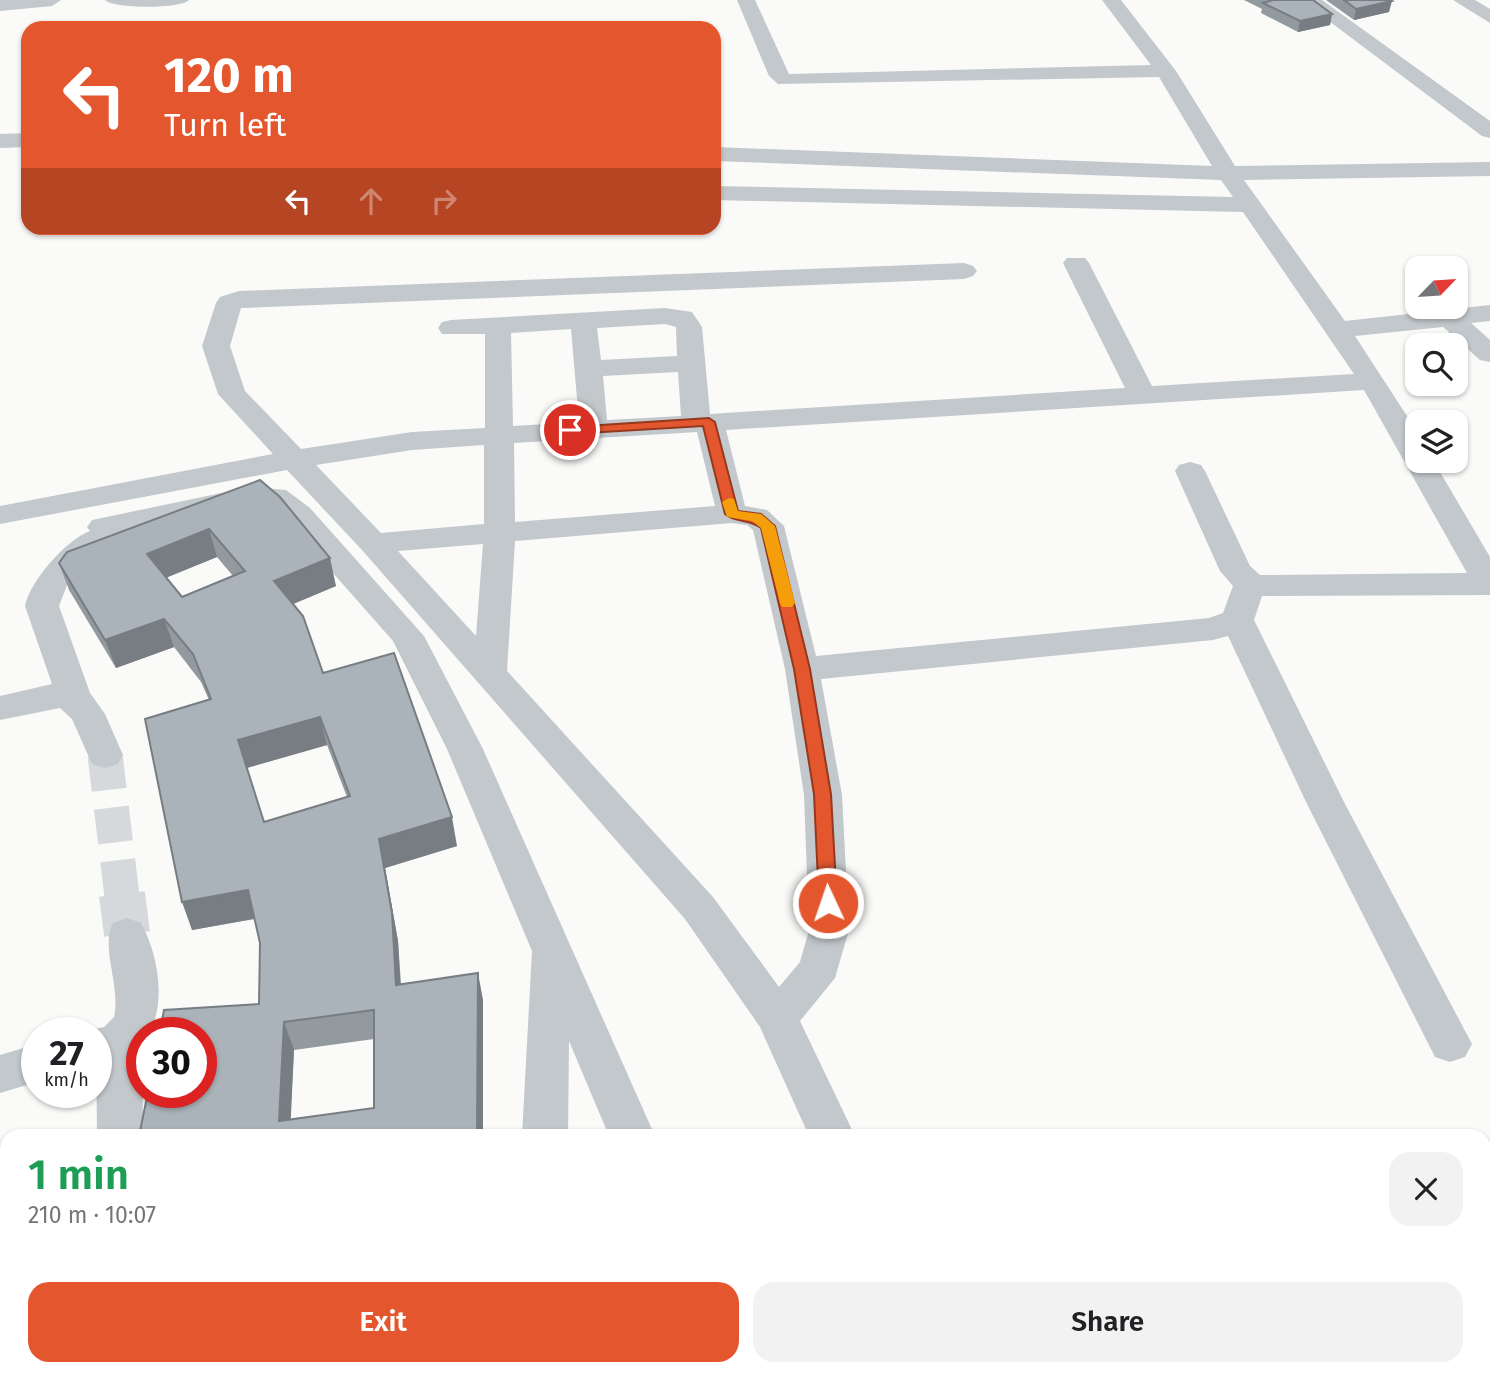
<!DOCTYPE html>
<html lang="en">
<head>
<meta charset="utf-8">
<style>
  :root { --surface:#fff; --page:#f2f2f2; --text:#202124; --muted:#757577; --accent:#e4572e }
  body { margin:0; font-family:"Fira Sans",sans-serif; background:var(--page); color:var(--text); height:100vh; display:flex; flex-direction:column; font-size:26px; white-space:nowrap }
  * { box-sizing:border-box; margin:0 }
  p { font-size:23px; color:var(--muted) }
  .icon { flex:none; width:38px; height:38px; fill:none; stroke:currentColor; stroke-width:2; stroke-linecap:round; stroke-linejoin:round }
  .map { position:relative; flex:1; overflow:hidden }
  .sheet { position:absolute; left:0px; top:1129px; width:1491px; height:247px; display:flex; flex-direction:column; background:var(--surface); border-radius:21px 21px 0 0; box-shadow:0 2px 5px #0004 }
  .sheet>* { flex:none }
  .top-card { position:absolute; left:21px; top:21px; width:700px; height:214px; border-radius:21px; box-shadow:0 2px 5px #0004; background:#e4572e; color:#fff; overflow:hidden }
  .needle { width:46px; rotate:65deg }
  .controls { position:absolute; left:1405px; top:256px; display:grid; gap:14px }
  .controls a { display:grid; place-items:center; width:63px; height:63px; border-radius:14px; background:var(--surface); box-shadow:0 2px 5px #0004; font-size:35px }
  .speed { position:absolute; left:21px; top:1017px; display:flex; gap:14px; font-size:35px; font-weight:700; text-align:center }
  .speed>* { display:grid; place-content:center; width:91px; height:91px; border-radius:50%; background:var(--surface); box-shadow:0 2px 5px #0004; line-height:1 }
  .speed small { font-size:18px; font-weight:400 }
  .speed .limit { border:10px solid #d22; background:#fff; color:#111 }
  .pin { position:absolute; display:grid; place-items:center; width:60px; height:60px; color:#fff; margin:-30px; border:4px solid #fff; border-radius:50%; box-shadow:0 2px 7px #0007 }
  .me { position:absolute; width:77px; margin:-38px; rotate:357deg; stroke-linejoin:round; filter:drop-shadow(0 0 5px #0008) }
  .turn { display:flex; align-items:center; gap:24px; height:147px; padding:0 28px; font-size:32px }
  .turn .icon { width:91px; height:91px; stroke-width:2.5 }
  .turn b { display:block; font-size:49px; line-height:60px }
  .lanes { display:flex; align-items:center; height:66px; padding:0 28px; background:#0003; justify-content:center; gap:35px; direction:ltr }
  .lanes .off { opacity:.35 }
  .round { display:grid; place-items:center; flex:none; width:74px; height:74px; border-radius:21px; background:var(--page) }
  .overview { display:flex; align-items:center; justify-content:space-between; height:119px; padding:0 28px }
  h1 { font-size:42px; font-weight:600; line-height:52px; color:#1e9e55 }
  .action { display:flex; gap:14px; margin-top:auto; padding:14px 28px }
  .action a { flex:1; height:80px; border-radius:21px; background:var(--accent); color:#fff; font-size:28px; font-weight:600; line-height:80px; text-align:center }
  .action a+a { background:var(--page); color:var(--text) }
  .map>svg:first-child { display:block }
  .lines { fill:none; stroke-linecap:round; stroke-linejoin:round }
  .minor-tunnel-far1 { stroke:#d5d9db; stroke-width:35; stroke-dasharray:35 18; stroke-linecap:butt }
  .minor-tunnel { stroke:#d5d9db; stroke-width:46; stroke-dasharray:46 23; stroke-linecap:butt }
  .minor { fill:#c3c8cc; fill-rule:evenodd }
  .wall { fill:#929a9f; fill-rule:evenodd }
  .shaded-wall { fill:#777d82 }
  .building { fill:#aab3b9; stroke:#777d82; stroke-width:2; fill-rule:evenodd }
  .route { fill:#e4572e; stroke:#94391e; stroke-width:2 }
  .slow { fill:#f59e0b }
</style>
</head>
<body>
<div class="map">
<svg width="1490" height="1375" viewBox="0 0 1490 1375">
  <rect width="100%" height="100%" fill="#fafaf8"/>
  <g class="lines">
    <path class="minor-tunnel-far1" d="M105 755 122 896"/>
    <path class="minor-tunnel" d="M122 894 127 934"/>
    <path class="minor" d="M0 0H61L52 6 0 11Z
      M105 0H189C182 9 112 9 105 0Z
      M737 0H755L789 74 1151 65 1102 0H1121L1176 71 1235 166 1490 162V176L1244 180 1345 321 1490 305V321L1471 323 1490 340V362L1480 360 1443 327 1355 336 1418 433V460H1433L1490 557V595L1262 596 1254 620 1345 804 1472 1044 1465 1057 1450 1062 1435 1057 1307 804 1228 636 1213 640 821 679 842 795 849 930 835 978 800 1021 855 1136H809L760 1027 685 919 362 550 287 470 0 524V506L273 454 218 394 202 346 216 303 220 297 239 291 964 263 973 266 977 271 973 276 964 279 241 308 230 346 245 391 301 449 412 432 485 428V334H442L438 328 442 322 451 320 665 308 692 312 702 327 710 414 1125 388 1063 263 1067 258H1085L1089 263 1152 386 1354 374 1243 212 714 200V186L1233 197 1221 180 714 161V147L1212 166 1159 77 778 84 769 76ZM665 324 676 327 677 356 601 360 597 328ZM571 329 579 422 513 426 511 333ZM678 372 681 416 607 420 603 376ZM1364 390 1467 573 1260 575 1250 566 1205 471 1201 465 1190 462 1179 465 1175 471 1220 571 1233 586 1223 613 1209 618 816 656 784 526 767 510 745 506 726 430ZM697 432 715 506 515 522 514 443ZM484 445V524L381 533 316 465 412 450ZM732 523 747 525 753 530 785 669 804 795 809 930 800 962 779 987 713 897 507 671 515 541ZM483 544 476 636 398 551Z
      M1301 0H1322L1490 121V138L1482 136Z
      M1453 0H1475L1490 9V23Z
      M28 133V147L0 148V134Z
      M250 487 286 490 310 508 424 636 483 749 655 1136H609L569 1041 568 1136H522L532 951 447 749 393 641 288 522 268 505H250L110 535 113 539 108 546 67 585 59 606 90 693 105 714 123 755 118 764 105 768 92 764 72 719 60 708 0 720V696L52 684 25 606C30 581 66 540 90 531L87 527 92 520Z
      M127 918 141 923C158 954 166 1000 150 1032H142L143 1136H97L96 1032H82L104 1027 114 1017C121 986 100 947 113 923Z
      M37 1044V1082L0 1093V1055Z
      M112 1368H163L164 1375H112Z
      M285 1368H346L344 1375H282Z
      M708 1368H759L762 1375H710Z
      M841 1368H893L891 1375H838Z
      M1113 1368H1168L1171 1375H1115Z"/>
  </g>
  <path class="wall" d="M1244 0H1313L1332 14 1330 25 1298 32 1261 13 1262 9Z
    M1326 0H1390L1389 12 1354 20Z
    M280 497 336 586 293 604 323 673 457 846 385 868 398 941 401 984 483 1000V1136H139L259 1004 260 943 255 919 192 930 209 700 201 682 174 647 116 668 69 590 59 563ZM217 557 233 576 182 597 166 577ZM327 745 347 797 264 822 247 768ZM374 1039V1108L290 1119 294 1050Z"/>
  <path class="shaded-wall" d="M1392 1 1389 12 1354 20 1356 9Z
    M1332 14 1330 25 1298 32 1300 21Z
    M209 529 217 557 156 582 147 554Z
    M330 558 336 586 281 609 274 581Z
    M164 619 174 647 116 668 105 640Z
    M320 717 327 745 246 768 238 740Z
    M452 817 457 846 385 868 398 941 402 1013 396 985 379 839Z
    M248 890 258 918 192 930 182 902Z
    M478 973 483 1000V1136H477Z
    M284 1022 294 1050 290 1136 279 1121Z"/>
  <path class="building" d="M1268 0H1313L1332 14 1300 21 1263 3 1270 1Z
    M1344 0H1390L1392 1 1356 9Z
    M260 480 280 497 330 558 274 581 303 616 323 673 394 653 452 817 379 839 392 913 396 985 478 973 477 1136H139L148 1092H201V1032H160L164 1010 259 1004 260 943 248 890 182 902 145 719 211 699 193 654 164 619 105 640 59 563 67 552ZM209 529 245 571 182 597 147 554ZM320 717 350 796 264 822 238 740ZM374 1010V1108L279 1121 284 1022Z"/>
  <path class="route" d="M709 418 715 422 738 511 761 514 775 526 810 669 831 794 837 903 828 910 819 903 814 794 794 669 761 528C750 519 735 523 725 514L703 426 570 434 564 430 570 427Z"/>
  <path class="slow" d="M729 498 734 499 738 511 761 514 775 526 795 603 792 607H782L780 603 761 528 752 521 727 517 722 502Z"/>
</svg>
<div class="controls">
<a><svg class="needle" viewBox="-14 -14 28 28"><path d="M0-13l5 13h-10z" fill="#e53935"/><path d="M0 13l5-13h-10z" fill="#757577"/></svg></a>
<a><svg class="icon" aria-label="search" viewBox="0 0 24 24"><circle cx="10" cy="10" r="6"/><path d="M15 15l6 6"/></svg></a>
<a><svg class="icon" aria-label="layers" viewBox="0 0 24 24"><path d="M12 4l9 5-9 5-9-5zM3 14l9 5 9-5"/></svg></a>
</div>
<div class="speed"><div>27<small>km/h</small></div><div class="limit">30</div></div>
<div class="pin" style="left:570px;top:430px;background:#d93025"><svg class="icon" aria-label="arrive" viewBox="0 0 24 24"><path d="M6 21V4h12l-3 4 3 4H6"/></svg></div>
<svg class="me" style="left:828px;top:903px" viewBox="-20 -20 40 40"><circle r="17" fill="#e4572e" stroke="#fff" stroke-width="3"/><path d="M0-11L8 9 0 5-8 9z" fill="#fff"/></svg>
<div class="top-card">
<div class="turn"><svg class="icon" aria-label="left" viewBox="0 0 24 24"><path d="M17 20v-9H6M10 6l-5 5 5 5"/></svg><div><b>120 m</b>Turn left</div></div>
<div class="lanes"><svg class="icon" aria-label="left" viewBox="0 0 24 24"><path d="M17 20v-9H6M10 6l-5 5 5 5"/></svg><svg class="icon off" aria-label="ahead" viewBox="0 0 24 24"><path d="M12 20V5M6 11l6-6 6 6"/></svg><svg class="icon off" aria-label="right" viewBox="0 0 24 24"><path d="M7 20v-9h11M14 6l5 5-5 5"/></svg></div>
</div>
<section class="sheet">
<div class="overview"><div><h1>1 min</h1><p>210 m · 10:07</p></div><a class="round"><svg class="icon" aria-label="close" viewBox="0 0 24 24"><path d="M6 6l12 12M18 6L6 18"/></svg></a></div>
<div class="action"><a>Exit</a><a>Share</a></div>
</section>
</div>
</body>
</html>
